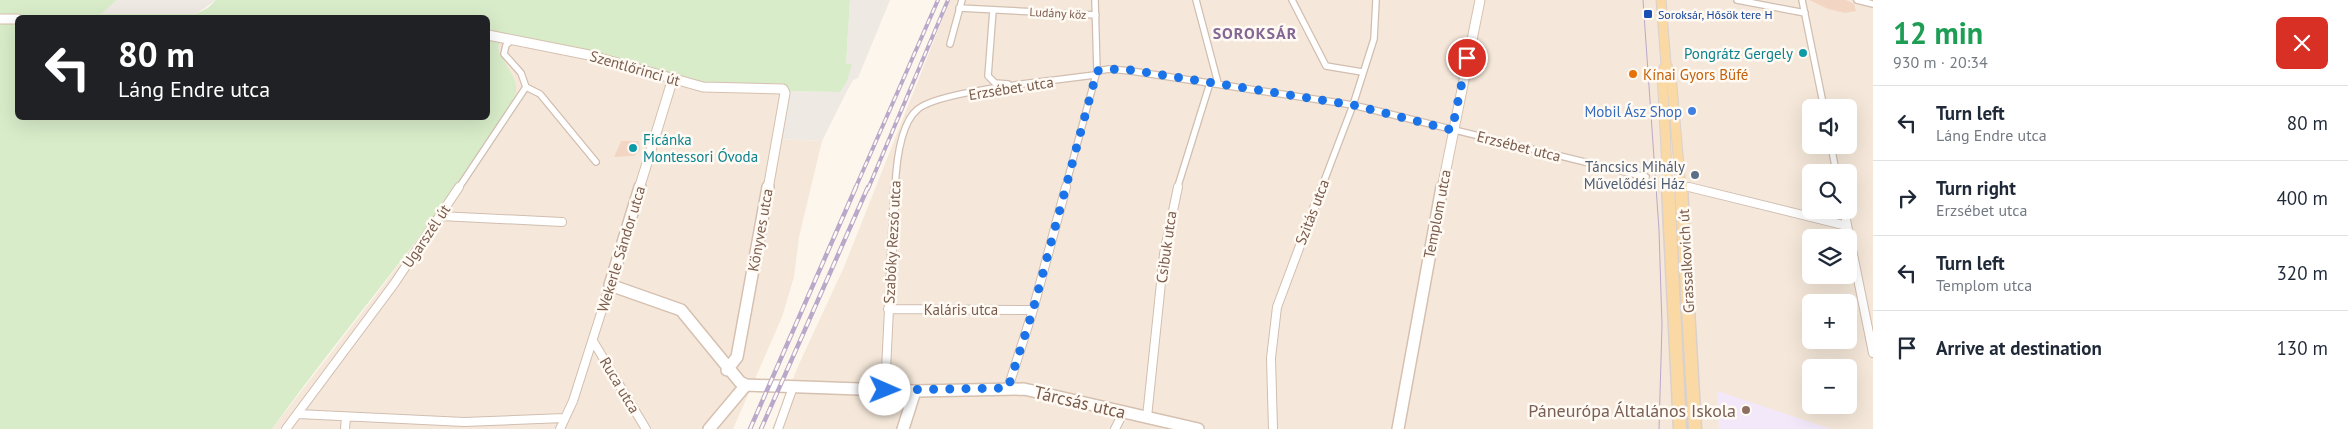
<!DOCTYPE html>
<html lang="en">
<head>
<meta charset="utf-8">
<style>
  :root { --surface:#fff; --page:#f2f2f3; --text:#1f2937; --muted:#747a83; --line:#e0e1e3 }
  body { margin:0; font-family:"PT Sans",sans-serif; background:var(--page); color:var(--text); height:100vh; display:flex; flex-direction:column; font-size:19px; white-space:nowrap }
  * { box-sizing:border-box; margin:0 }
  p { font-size:16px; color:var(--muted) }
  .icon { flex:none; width:28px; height:28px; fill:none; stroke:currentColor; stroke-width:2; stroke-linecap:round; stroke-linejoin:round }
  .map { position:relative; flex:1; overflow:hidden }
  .panel { display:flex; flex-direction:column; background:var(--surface); width:475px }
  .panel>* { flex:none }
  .top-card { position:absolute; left:15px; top:15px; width:475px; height:105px; border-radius:8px; box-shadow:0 5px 20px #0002; background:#202124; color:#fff; overflow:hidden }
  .fabs { position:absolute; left:1802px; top:99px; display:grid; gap:10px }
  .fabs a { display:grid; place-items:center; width:55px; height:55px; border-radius:8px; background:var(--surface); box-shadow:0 5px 20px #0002; font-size:25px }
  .pin { position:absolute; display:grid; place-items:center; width:42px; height:42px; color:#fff; margin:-21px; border:2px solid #fff; border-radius:50%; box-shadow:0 1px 5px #0007 }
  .me { position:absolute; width:55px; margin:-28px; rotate:91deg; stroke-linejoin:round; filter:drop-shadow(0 0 4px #0008) }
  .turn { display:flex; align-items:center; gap:18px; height:105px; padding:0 20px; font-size:22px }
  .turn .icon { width:65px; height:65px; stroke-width:2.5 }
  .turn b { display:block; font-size:35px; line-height:42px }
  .round { display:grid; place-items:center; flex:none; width:52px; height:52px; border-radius:8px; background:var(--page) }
  .headline { display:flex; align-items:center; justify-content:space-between; height:85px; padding:0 20px }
  h1 { font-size:30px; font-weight:700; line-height:38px; color:#1e9e55 }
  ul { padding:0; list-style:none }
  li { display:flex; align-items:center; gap:15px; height:75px; padding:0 20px; border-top:1px solid var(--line) }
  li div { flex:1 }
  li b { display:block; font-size:19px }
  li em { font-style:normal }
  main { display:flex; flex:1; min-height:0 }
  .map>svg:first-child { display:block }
  .residential { fill:#f5e8da; fill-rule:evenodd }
  .industrial { fill:#efe9e4 }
  .education { fill:#f3e8fa }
  .green { fill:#d8ecc9; fill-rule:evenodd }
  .building { fill:#f3d5c3 }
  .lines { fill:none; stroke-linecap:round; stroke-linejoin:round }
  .street-far1-casing { stroke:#d1beb0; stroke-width:8 }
  .street-casing { stroke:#d1beb0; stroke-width:10 }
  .secondary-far1-casing { stroke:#d6c0b0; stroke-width:11 }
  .secondary-casing { stroke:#d6c0b0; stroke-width:14 }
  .primary-far1-casing { stroke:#dad1cd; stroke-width:11 }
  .primary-casing { stroke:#dad1cd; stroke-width:15 }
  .street-far1 { stroke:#fff; stroke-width:5.5 }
  .street { stroke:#fff; stroke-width:8 }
  .secondary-far1 { stroke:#fff; stroke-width:9 }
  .secondary { stroke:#fff; stroke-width:11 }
  .primary-far1 { stroke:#fbd9a5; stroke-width:9 }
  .primary { stroke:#fbd9a5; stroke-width:12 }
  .tram { stroke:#b9a8c9; stroke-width:1 }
  .rail-far1-casing { stroke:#b9a8c9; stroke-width:4 }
  .rail-casing { stroke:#b9a8c9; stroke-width:4.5 }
  .rail-far1 { stroke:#fffaf3; stroke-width:2; stroke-dasharray:6; stroke-linecap:butt }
  .rail { stroke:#fffaf3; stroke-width:2.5; stroke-dasharray:8; stroke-linecap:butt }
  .route { stroke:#1a73e8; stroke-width:9; stroke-dasharray:0 16.2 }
  .transit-dot { fill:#1a4fb4; stroke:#fffaf3; stroke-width:2 }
  .culture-dot { fill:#0f9aa8; stroke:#fffaf3; stroke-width:2 }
  .food-dot { fill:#e8710a; stroke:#fffaf3; stroke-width:2 }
  .shop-dot { fill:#3f7fe0; stroke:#fffaf3; stroke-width:2 }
  .service-dot { fill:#5c6f8a; stroke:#fffaf3; stroke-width:2 }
  .education-dot { fill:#8d6e63; stroke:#fffaf3; stroke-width:2 }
  .labels { text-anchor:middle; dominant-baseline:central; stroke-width:5; stroke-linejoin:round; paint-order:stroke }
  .far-street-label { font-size:12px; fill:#7a5c4d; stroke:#fffaf3 }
  .far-transit-label { font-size:12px; fill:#164399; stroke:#fffaf3; text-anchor:start }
  .culture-label { font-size:15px; fill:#0d838f; stroke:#fffaf3; text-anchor:end }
  .street-label { font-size:15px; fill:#7a5c4d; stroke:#fffaf3 }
  .food-label { font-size:15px; fill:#c56008; stroke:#fffaf3; text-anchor:start }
  .shop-label { font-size:15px; fill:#366cbe; stroke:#fffaf3; text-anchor:end }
  .service-label { font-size:15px; fill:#4e5e75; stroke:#fffaf3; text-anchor:end }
  .far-district-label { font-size:16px; font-weight:bold; letter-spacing:1px; fill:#846695; stroke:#fffaf3 }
  .near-street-label { font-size:18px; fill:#7a5c4d; stroke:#fffaf3 }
  .near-education-label { font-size:18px; fill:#785e54; stroke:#fffaf3; text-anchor:end }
</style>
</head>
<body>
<main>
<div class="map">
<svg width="1873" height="429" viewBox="0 0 1873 429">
  <rect width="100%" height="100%" fill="#fdf6ec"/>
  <path class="residential" d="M950 0H1873V429H772L799 364 844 267ZM1811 108H1849V145H1811ZM1811 172H1849V210H1811ZM1811 238H1849V275H1811ZM1811 302H1849V340H1811ZM1811 368H1849V405H1811Z
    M507 35 730 86 783 83 790 91 781 139 822 141 799 237 794 277 782 317 733 429H272L385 283 499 130 516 90 513 77 502 61 498 46Z"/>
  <path class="industrial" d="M117 0H216L196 14H100Z
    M850 0H890L858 78 853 80 846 93 822 141 781 139 790 91 840 92 852 64H846Z"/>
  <path class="education" d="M1717 391 1831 429H1719Z"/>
  <path class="green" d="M0 0H117L101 14H196L208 8 216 0H850L846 64H852L847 81 840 92 790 91 783 83 730 86 704 85 507 35 498 46C500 62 518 75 516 91 511 121 470 169 452 194 393 273 330 349 272 429H0ZM18 18H488V118H18Z"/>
  <path class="building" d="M1809 0H1846L1854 4 1856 11 1845 13 1828 9Z
    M621 141H639L640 150 634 156 614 157Z"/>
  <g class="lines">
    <defs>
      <path id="street-far1" d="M1196 0 1218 83
        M1292 0 1326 66 1362 72
        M1737 0 1805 13
        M1802 0 1824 108
        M1857 0 1873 4
        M959 8 1096 15
        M993 10 988 76 995 83 1008 84
        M950 44 962 0
        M1097 71 1109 69 1131 71 1353 105 1646 177
        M526 87 540 94 596 162
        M1831 145 1836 172
        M1667 182 1695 189
        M458 189 526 87 521 73 504 54 506 45 513 39
        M895 189C896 167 899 124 918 109 941 90 1060 80 1095 75
        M1065 189 1097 71 1095 0
        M1177 189 1210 83
        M1321 189 1353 105 1374 39 1376 0"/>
      <path id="street" d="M1689 187 1847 226
        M1844 210 1873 353
        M440 216 562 222
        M888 309 1033 310
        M593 341 646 429
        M1008 388 1033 310 1066 187
        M885 390 895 187
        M298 414 464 422 564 418
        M1147 417 1164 254 1178 187
        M286 429 394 284 459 187
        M345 429 346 417
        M560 429 573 401 610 285
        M778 429 793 387
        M1115 429 1124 411
        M1273 429 1271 358 1277 307 1322 187"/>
      <path id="secondary-far1" d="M0 19H18
        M488 35 589 55 703 87 783 89 785 93 768 189
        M639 189 673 78
        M1442 189 1480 0"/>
      <path id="secondary" d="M640 187 610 285 681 310 740 382 746 385 915 391 1024 389 1198 429
        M727 370 737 357 768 187
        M709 429 746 385
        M903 429 915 391
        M1398 429 1442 187"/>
      <path id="primary-far1" d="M1661 0 1666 64 1671 74 1681 189
        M1666 64 1662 72 1668 189"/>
      <path id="primary" d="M1668 187 1680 429
        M1681 187 1695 429"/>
    </defs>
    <use href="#street-far1" class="street-far1-casing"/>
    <use href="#street" class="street-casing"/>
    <use href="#secondary-far1" class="secondary-far1-casing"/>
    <use href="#secondary" class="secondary-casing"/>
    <use href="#primary-far1" class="primary-far1-casing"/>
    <use href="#primary" class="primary-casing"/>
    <use href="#street-far1" class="street-far1"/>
    <use href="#street" class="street"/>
    <use href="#secondary-far1" class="secondary-far1"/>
    <use href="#secondary" class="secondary"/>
    <use href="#primary-far1" class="primary-far1"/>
    <use href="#primary" class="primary"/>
    <path class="tram" d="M1643 0 1659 230 1662 325 1659 429"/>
    <defs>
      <path id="rail-far1" d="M855 189 938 0
        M868 189 948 0"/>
      <path id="rail" d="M750 429 856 187
        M761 429 868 187"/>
    </defs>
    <use href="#rail-far1" class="rail-far1-casing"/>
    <use href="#rail" class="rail-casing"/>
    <use href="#rail-far1" class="rail-far1"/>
    <use href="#rail" class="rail"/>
  </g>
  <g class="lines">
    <path class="route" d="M885 390 1008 388 1033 310 1097 71 1109 69 1131 70 1353 105 1452 130 1467 58"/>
  </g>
  <rect class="transit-dot" x="1643" y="9" width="10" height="10" rx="2.5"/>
  <g class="culture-dot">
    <circle cx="1803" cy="53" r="5"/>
    <circle cx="633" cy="148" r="5"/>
  </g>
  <circle class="food-dot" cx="1633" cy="74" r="5"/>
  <circle class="shop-dot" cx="1692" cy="111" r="5"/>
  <circle class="service-dot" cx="1695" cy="175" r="5"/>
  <circle class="education-dot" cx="1746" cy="410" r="5"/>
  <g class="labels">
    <g class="far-street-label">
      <text transform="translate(1058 13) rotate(3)">Ludány köz</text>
    </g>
    <g class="far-transit-label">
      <text x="1658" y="14">Soroksár, Hősök tere H</text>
    </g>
    <g class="culture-label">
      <text x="1793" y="53">Pongrátz Gergely</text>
      <text x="643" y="139" text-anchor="start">Ficánka<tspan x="643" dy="17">Montessori Óvoda</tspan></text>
    </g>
    <g class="street-label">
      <text transform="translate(635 68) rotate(16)">Szentlőrinci út</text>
      <text transform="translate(1011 88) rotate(-9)">Erzsébet utca</text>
      <text transform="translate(1519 146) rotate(14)">Erzsébet utca</text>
      <text transform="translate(1312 212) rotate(-69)">Szitás utca</text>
      <text transform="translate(1437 214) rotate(-79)">Templom utca</text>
      <text transform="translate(760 230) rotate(-80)">Könyves utca</text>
      <text transform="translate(426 236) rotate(-56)">Ugarszél út</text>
      <text transform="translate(892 242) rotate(-87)">Szabóky Rezső utca</text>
      <text transform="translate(1166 247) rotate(-82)">Csibuk utca</text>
      <text transform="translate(621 249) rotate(-73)">Wekerle Sándor utca</text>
      <text transform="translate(1686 261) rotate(-93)">Grassalkovich út</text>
      <text x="961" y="309">Kaláris utca</text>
      <text transform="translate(620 385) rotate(59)">Ruca utca</text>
    </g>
    <g class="food-label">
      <text x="1643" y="74">Kínai Gyors Büfé</text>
    </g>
    <g class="shop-label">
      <text x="1682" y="111">Mobil Ász Shop</text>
    </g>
    <g class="service-label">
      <text x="1685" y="166">Táncsics Mihály<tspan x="1685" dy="17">Művelődési Ház</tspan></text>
    </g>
    <g class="far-district-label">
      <text x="1255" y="33">SOROKSÁR</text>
    </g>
    <g class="near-street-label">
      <text transform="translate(1080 402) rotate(13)">Tárcsás utca</text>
    </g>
    <g class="near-education-label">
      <text x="1736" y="410">Páneurópa Általános Iskola</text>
    </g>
  </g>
</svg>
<div class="fabs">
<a><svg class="icon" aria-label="sound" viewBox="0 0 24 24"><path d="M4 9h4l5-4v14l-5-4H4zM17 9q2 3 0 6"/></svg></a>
<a><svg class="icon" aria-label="search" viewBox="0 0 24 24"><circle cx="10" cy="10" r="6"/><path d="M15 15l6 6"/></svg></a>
<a><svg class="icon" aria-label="layers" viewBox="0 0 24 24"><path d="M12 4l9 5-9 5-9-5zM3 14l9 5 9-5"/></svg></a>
<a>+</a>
<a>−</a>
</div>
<div class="pin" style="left:1467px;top:58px;background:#d93025"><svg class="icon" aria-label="arrive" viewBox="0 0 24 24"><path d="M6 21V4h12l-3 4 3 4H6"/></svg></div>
<svg class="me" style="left:885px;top:390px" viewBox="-20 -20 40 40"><circle r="19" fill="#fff"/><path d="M0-13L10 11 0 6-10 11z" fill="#1a73e8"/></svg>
<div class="top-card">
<div class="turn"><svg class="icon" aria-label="left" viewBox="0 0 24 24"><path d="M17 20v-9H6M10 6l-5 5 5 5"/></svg><div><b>80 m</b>Láng Endre utca</div></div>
</div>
</div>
<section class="panel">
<div class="headline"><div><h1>12 min</h1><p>930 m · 20:34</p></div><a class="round" style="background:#d93025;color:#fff"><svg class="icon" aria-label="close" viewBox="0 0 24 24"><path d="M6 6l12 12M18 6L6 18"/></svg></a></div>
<ul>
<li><svg class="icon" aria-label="left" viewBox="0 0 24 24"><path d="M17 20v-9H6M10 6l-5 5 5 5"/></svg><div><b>Turn left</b><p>Láng Endre utca</p></div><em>80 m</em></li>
<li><svg class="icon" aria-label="right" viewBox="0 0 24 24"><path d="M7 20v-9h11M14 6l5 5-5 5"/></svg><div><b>Turn right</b><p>Erzsébet utca</p></div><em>400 m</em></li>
<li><svg class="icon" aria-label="left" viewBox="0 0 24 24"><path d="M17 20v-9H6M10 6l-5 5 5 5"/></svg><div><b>Turn left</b><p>Templom utca</p></div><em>320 m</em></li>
<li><svg class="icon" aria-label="arrive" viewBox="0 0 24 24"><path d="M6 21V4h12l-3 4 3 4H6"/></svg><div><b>Arrive at destination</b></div><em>130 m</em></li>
</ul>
</section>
</main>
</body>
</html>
